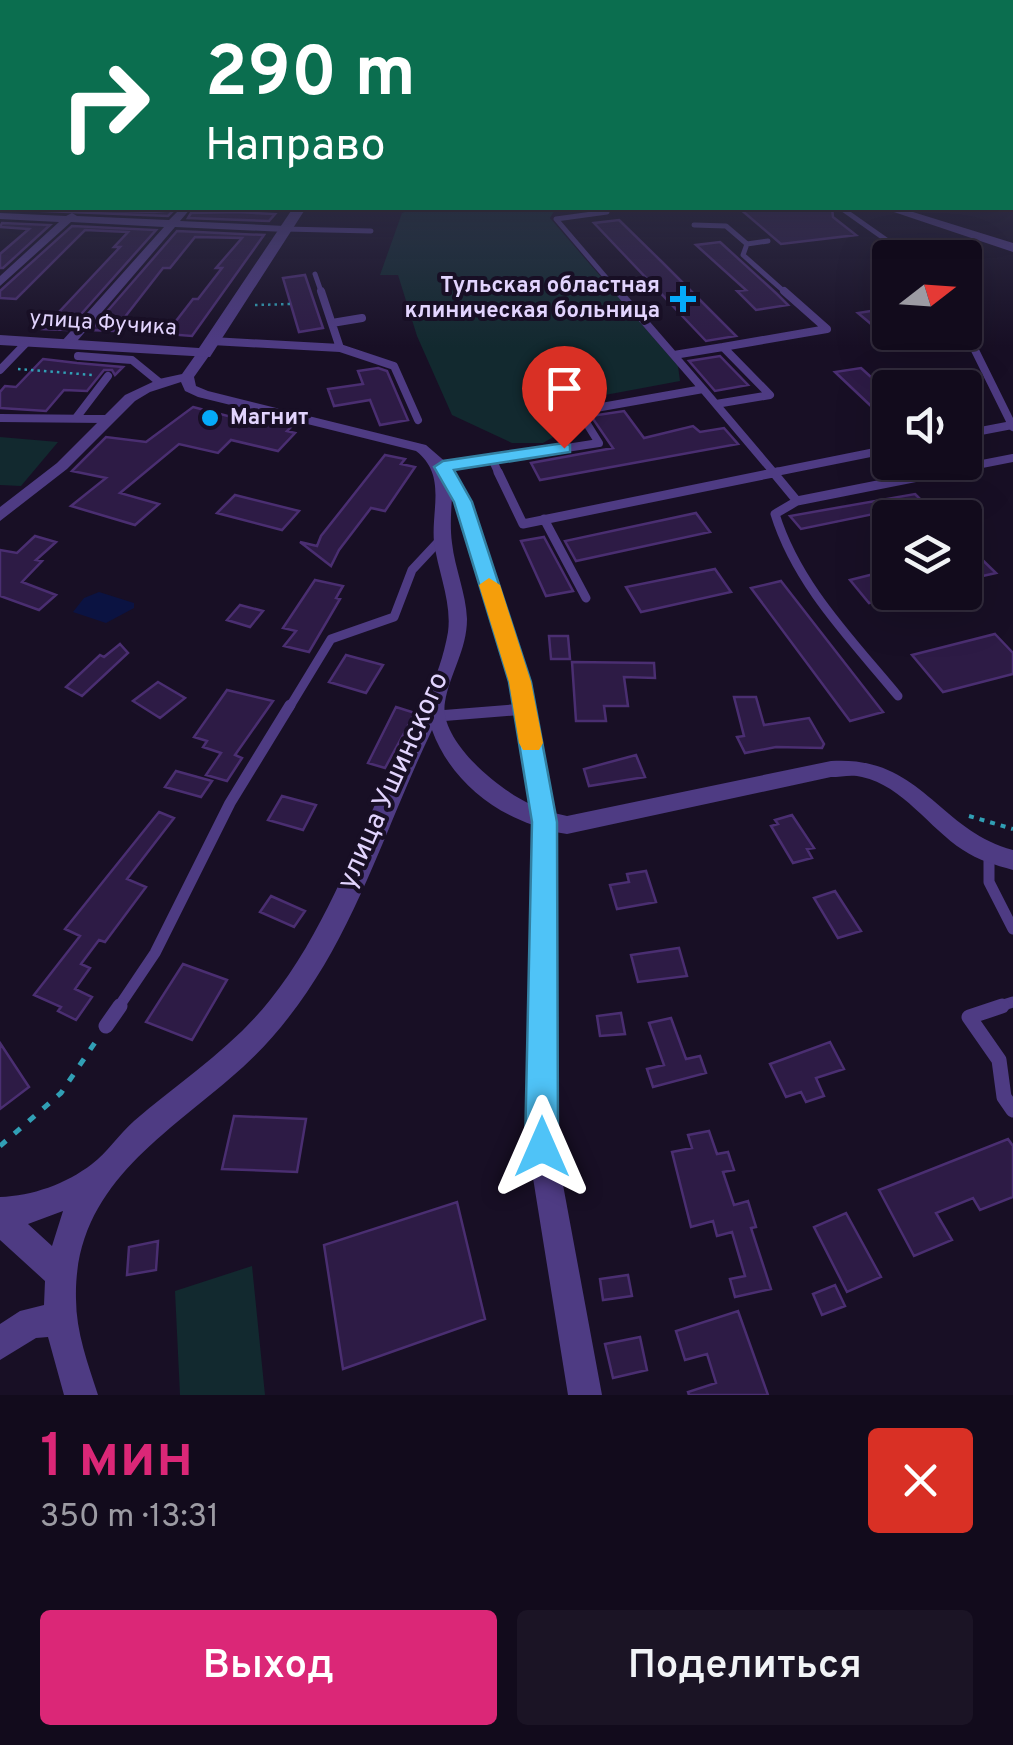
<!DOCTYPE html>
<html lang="ru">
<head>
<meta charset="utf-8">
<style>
  :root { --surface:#120b1c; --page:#1b1425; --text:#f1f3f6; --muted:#9c9ba3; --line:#312b3b; --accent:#db2777 }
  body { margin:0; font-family:Overpass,sans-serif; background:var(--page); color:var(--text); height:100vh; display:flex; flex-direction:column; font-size:38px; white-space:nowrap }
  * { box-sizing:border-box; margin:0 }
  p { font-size:32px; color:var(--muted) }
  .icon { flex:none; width:55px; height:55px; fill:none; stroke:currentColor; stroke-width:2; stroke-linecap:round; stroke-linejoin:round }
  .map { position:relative; height:1395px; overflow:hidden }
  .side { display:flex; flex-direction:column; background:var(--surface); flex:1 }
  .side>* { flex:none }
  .guide { position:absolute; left:0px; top:0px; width:1015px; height:210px; box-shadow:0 10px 40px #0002,0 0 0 2px var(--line); background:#0b6e4f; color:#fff; overflow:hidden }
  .needle { width:65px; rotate:73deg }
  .tools { position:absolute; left:872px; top:240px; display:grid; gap:20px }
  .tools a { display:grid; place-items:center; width:110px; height:110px; border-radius:10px; background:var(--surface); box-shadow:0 10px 40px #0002,0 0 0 2px var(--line); font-size:50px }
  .pin { position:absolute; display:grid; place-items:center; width:85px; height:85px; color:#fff; margin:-102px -42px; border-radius:50% 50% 50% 0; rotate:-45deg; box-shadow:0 0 10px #0007 }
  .pin .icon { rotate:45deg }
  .me { position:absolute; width:110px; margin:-55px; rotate:0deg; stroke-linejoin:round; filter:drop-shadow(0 0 8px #0008) }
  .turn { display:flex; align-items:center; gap:35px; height:210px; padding:0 40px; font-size:45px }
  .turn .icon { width:130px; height:130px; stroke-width:2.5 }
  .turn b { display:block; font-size:70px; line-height:85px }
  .round { display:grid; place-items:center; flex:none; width:105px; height:105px; border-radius:10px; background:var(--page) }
  .headline { display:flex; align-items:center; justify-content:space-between; height:170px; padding:0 40px }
  h1 { font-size:60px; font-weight:600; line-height:75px; color:var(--accent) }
  .primary-button { display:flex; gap:20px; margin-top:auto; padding:20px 40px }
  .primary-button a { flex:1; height:115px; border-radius:10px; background:var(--accent); color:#fff; font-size:40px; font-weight:600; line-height:115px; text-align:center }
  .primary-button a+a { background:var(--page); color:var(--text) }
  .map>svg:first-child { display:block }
  .green { fill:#12292f }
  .water { fill:#0b1342 }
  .building { fill:#2d1b45; stroke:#4a2e71; stroke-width:2.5 }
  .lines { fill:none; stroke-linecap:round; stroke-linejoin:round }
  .path-far2 { stroke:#319fb5; stroke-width:2.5; stroke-dasharray:2.5 4; stroke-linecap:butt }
  .path-far1 { stroke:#319fb5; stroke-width:4; stroke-dasharray:5 6; stroke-linecap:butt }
  .path { stroke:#319fb5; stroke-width:5; stroke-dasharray:8 11; stroke-linecap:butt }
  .service-far4 { stroke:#4e3b83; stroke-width:5 }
  .service-far3 { stroke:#4e3b83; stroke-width:8 }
  .service-far2 { stroke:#4e3b83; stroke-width:9 }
  .service-far1 { stroke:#4e3b83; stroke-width:11 }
  .service { stroke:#4e3b83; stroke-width:15 }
  .minor { fill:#4e3b83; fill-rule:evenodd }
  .tertiary { fill:#4e3b83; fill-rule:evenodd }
  .route { fill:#4fc3f7; stroke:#337fa1; stroke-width:2.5 }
  .slow { fill:#f59e0b }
  .poi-dot { fill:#05aaf9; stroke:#180f25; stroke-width:4 }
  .labels { text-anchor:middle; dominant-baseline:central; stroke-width:8; stroke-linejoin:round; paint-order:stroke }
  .far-poi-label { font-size:22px; font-weight:bold; fill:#e2d4fe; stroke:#180f25; text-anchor:end }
  .far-street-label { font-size:22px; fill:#e2d4fe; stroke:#180f25 }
  .street-label { font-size:28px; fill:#e2d4fe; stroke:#180f25 }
</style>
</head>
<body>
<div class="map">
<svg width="1013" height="1395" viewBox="0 0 1013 1395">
  <rect width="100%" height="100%" fill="#180f25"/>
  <path class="green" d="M418 208H556L550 218 678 366 680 381 573 401 576 424 543 443H512L452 415 417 336 398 275H380L402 213Z
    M0 437 58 442 21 486 0 485Z
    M252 1266 265 1395H180L175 1291Z"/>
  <path class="water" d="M99 592 134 603V608L106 623 73 612 84 598Z"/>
  <path class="building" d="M21 208 154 212 174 210 168 216 18 210Z
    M739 208H832L833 217 856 235 781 244Z
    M191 213 237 212 275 214 269 221 188 218Z
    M619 220 662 262 736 336 706 341 594 223Z
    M2 223 50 225 3 268H0V254L29 229 0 227Z
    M72 226 156 230 67 330 43 329 120 247H114L128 232 85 230 16 299 0 298V291Z
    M177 231 264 235 192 336 166 334 193 299H198L222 268H216L242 238 195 237 170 268H163L114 331 91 330Z
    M720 242 777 294 788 305 756 310 737 291 746 290 696 245Z
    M305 275 323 328 299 332 283 278Z
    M890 308V340L858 313Z
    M720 356 748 385 715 391 689 361Z
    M43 359 77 363 123 367 115 375 112 370H104L87 391 64 390 46 411 0 408V392L5 386 16 387Z
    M378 368 387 371 408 420 380 425 370 400 334 406 328 389 363 384 358 371Z
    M861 368 890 394V424L835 372Z
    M193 407 267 426 272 422 292 426 287 431 295 433 278 451 231 440 218 453 179 444 120 493 159 504 135 525 71 506 106 478 72 471 106 437 146 442Z
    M624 411 644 438 693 426 700 432 724 428 738 444 540 480 531 463 613 448 591 416Z
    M385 455 405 459 401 464 415 467 385 511 371 508 339 550 331 566 300 542 317 546 321 536Z
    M915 494 939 518H889L883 512 801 529 790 516Z
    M235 495 299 511 282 530 217 513Z
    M696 513 710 532 576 561 565 541Z
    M35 536 56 542 36 560 42 561 22 582 56 595 39 610 0 596V550L17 553Z
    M544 537 573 591 546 596 521 541Z
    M965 543 996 573 965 580Z
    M715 569 731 592 641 612 626 587Z
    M878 573 884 580 890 579V598L869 603 850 580Z
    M315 580 343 586 336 598 340 599 309 652 284 646 296 631 283 628Z
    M781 581 883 712 850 721 751 588Z
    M240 605 263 611 250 627 227 620Z
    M995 634 1013 653V674L943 692 912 655Z
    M549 636H568L570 659H551Z
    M120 644 128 653 82 696 66 687 100 655 104 657Z
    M346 655 383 665 366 693 329 682Z
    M572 662 654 663 655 678 624 677 628 706H604L606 721H576Z
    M158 682 185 698 160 718 133 701Z
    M227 690 273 701 235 755 242 758 227 781 206 775 221 753 203 747 207 741 194 737Z
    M734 697H756L764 725 809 718 824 744 822 748 776 747 745 753 737 737 744 736Z
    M396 707 415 713 385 768 368 763Z
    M636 755 645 777 589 786 584 769Z
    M176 771 212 781 201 797 165 787Z
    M282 796 316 805 303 830 268 820Z
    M159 812 174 818 127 879 146 887 105 942 99 940 81 964 90 968 75 989 92 997 76 1020 58 1011 61 1007 34 995 80 936 65 929Z
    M792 815 814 848 807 849 812 858 793 863 771 826 778 824 775 820Z
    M646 871 656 902 617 909 610 885 629 882 627 874Z
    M835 891 861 931 838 938 814 898Z
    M271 896 305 911 294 927 260 912Z
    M679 948 687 976 638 982 631 955Z
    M183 964 227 980 192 1040 146 1022Z
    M621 1013 625 1034 600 1036 597 1016Z
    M671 1018 686 1059 700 1056 706 1073 653 1087 647 1069 664 1065 649 1023Z
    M830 1042 844 1069 816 1078 824 1096 806 1102 801 1092 786 1097 770 1064Z
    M0 1043 29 1087 0 1109Z
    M234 1116 306 1119 297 1172 222 1169Z
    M709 1131 717 1154 728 1152 734 1170 723 1172 734 1205 748 1201 756 1227 751 1228 771 1289 735 1297 730 1279 745 1276 732 1232 717 1236 713 1221 691 1227 672 1152 692 1148 688 1135Z
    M1008 1139 1013 1146V1197L980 1210 973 1198 936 1213 952 1240 914 1256 879 1190Z
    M457 1202 485 1319 343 1369 324 1245Z
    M846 1213 881 1277 847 1292 814 1227Z
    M158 1241 156 1270 127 1275 129 1247Z
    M628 1275 632 1296 603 1300 600 1279Z
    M835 1285 845 1306 822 1315 813 1294Z
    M738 1311 768 1395H689L688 1392 716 1383 707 1354 685 1360 676 1331Z
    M640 1337 647 1370 613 1378 605 1344Z"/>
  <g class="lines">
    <path class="path-far2" d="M255 305 291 304
      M18 369 93 375"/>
    <path class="path-far1" d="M969 816 1013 829"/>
    <path class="path" d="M0 1146 61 1093 98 1038"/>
    <path class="service-far4" d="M841 208 912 258
      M607 212 556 219 620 294
      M694 225 726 226 747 244
      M285 229 371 231
      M768 241 747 244 743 255 787 294
      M315 274 322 294"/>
    <path class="service-far3" d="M321 291 340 348 394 366 418 420
      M332 323 362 318
      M965 330 1013 427
      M212 341 340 348
      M723 347 827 329 784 291
      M674 355 723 347 770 395 716 404
      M78 356 132 360 159 382
      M0 370 27 342
      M703 389 775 474
      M0 418 105 419
      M76 418 108 376
      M965 434 1012 425
      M493 461 499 474
      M443 467 599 443 579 411 703 389 618 291
      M766 474 890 449
      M931 474 1013 458"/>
    <path class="service-far2" d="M498 472 523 524 778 472
      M773 472 797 501
      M544 519 586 598
      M898 696C851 639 797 585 775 514L797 501 943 472
      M289 708 331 639 394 617 412 570 441 539"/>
    <path class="service-far1" d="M438 716 525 709
      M989 857V882L1013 929
      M118 1008 155 953 230 803 290 705
      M994 1008 1013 1002"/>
    <path class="service" d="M1002 1006 969 1017 999 1060 1004 1097 1013 1110
      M106 1026 120 1006"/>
    <path class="minor" d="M2 176V183L0 184V177Z
      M181 208H191L180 221 285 226 290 229 285 232 175 227 72 347 67 348 60 344 62 341 164 227 71 222 0 286V276L59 222 0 219V213L66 216 72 213 77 216 169 220Z
      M199 350 211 353 194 377 196 386 208 391 426 445 448 464 471 502 530 682 554 813 567 816 831 761C921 755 938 830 1013 850V870C995 865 978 860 963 850 929 828 903 786 862 777 852 774 841 777 831 777L567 834 555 832 556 1147 602 1395H568L528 1147 533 825C488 810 448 775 432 730 390 817 361 913 307 992 288 1020 267 1045 243 1067 168 1135 73 1184 76 1299 76 1332 88 1364 98 1395H64L48 1337 36 1338 0 1360V1324L20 1311 44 1305 45 1281 0 1240V1197C32 1196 66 1184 92 1164 107 1153 119 1134 134 1121 180 1081 232 1048 270 1000 323 934 351 854 387 779 409 731 439 685 448 632 452 602 438 572 434 542 431 509 447 475 416 451L198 397 185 391 181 382 150 392 135 401 67 469 0 521V507L57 463 125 395 159 379 182 374ZM452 497 510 682 530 804C499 790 438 740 445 702 450 673 467 650 467 619 466 593 455 569 452 543 450 528 451 512 452 497ZM63 1211 52 1246 28 1224Z"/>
    <path class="tertiary" d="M1013 201V209L1007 208H1012Z
      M293 208H306L210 357 0 345V335L199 348Z
      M882 208H900L1013 243V252Z"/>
  </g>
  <linearGradient id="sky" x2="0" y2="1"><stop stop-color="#0d0814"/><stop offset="0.44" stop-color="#373751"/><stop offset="1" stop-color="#373751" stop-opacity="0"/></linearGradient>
  <rect width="1013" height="347" fill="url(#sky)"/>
  <path class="route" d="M564 443 570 445V452L454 470 472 502 531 682 557 822 558 1147 553 1159 542 1164 530 1159 525 1147 532 822 509 682 454 502 434 467 443 461Z"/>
  <path class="slow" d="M489 578 500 585 531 682 543 743 539 750H523L519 743 509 682 479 585Z"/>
  <g class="poi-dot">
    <path d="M678 284h10v10h10v10h-10v10h-10v-10h-10v-10h10z"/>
    <circle cx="210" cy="418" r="10"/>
  </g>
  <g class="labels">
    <g class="far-poi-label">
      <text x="660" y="286">Тульская областная<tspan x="660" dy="25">клиническая больница</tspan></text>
      <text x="230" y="418" text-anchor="start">Магнит</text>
    </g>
    <g class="far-street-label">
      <text transform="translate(103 324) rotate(4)">улица Фучика</text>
    </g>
    <g class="street-label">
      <text transform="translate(394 781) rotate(-66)">улица Ушинского</text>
    </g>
  </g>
</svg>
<div class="tools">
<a><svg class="needle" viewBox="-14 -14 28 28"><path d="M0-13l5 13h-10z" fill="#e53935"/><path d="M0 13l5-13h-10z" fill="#9c9ba3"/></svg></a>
<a><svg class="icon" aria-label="sound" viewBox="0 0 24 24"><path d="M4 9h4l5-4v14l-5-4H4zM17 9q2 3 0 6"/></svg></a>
<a><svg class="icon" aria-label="layers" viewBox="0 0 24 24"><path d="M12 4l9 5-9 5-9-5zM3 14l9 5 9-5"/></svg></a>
</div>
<div class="pin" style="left:564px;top:448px;background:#d93025"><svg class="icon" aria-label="arrive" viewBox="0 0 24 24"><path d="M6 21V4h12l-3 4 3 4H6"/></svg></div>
<svg class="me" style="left:542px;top:1147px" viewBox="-20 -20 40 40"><path d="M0-17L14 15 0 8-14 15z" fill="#4fc3f7" stroke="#fff" stroke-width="4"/></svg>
<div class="guide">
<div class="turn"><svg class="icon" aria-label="right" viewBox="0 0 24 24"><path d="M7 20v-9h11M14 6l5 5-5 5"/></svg><div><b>290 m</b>Направо</div></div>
</div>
</div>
<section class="side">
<div class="headline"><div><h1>1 мин</h1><p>350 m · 13:31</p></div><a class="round" style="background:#d93025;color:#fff"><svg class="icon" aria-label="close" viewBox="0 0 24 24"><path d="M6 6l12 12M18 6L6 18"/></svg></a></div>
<div class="primary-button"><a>Выход</a><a>Поделиться</a></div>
</section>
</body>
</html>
